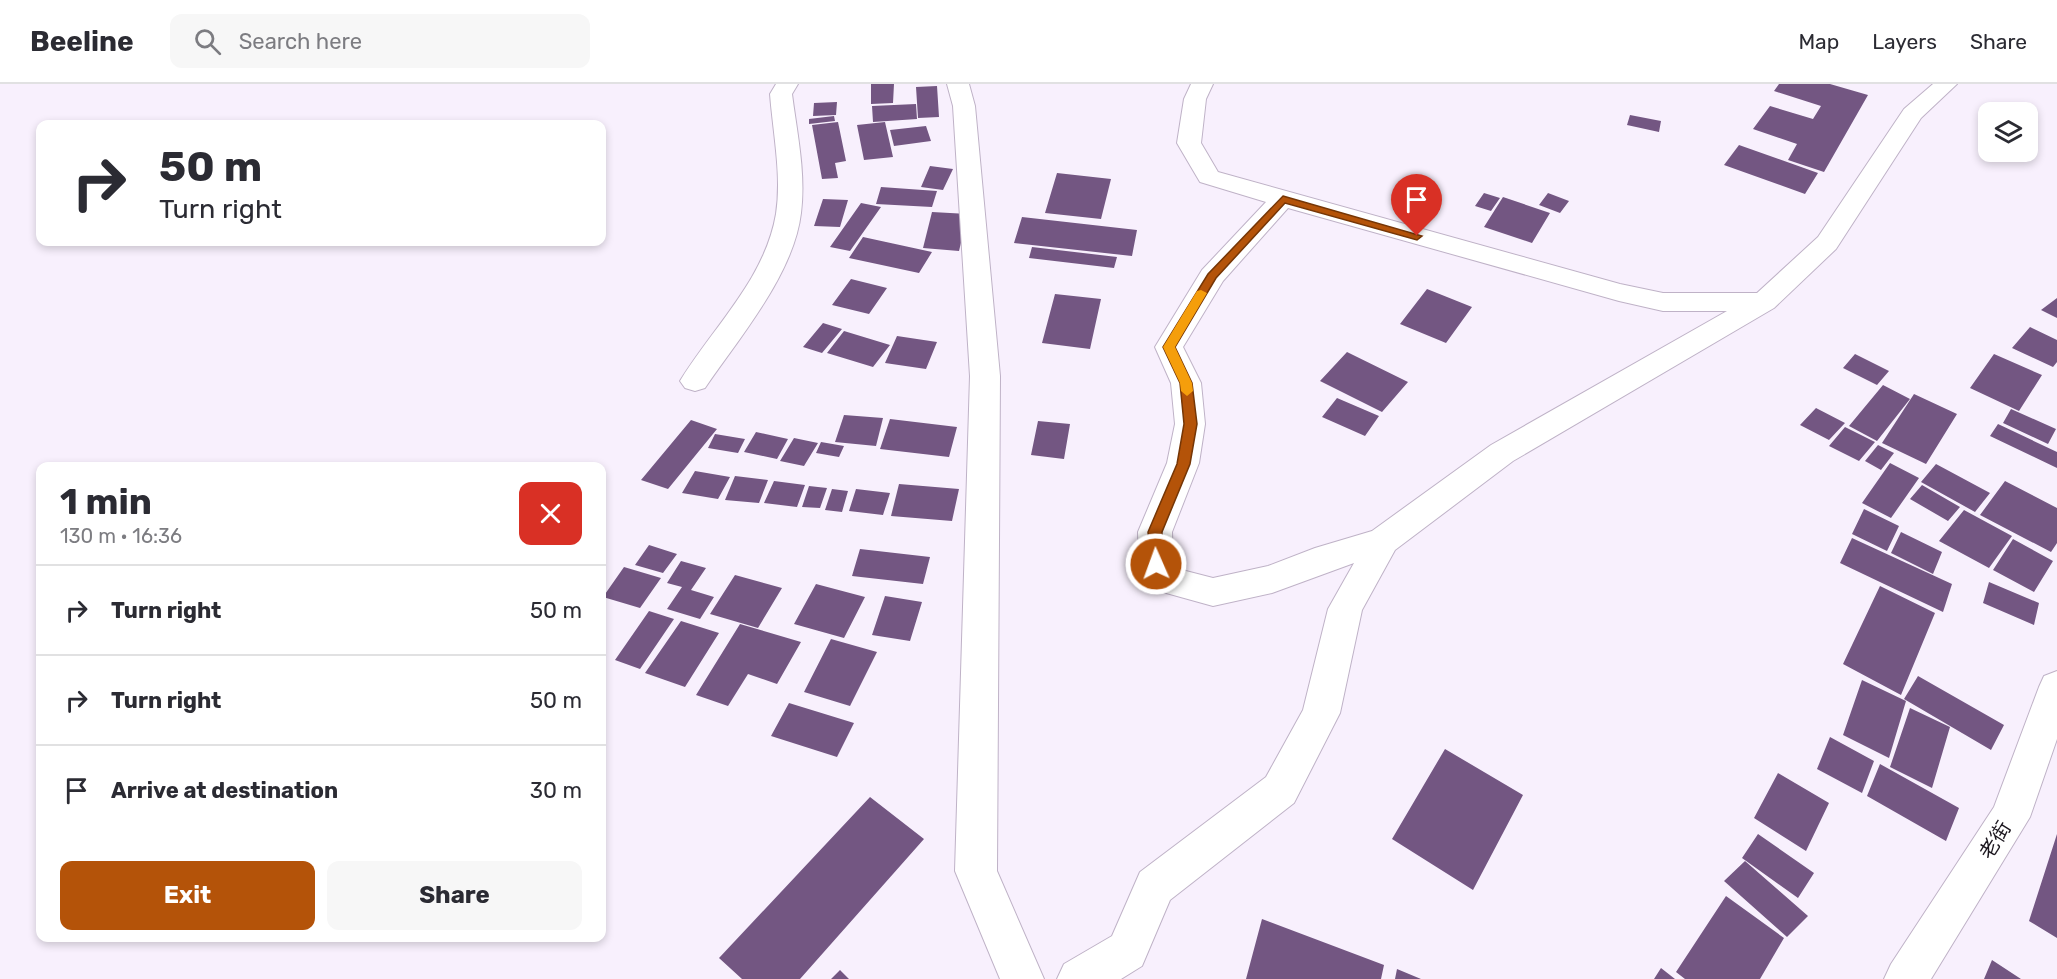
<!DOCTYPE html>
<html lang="en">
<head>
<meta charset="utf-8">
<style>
  :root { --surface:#fff; --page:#f7f7f7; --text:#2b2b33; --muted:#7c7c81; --line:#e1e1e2; --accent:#b45309 }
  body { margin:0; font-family:Rubik,"Noto Sans SC",sans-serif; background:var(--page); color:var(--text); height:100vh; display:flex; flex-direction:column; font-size:22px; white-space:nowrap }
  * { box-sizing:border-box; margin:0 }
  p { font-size:20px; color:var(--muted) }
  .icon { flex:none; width:33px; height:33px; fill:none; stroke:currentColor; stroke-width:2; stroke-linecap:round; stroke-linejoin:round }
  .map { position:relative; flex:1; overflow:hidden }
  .sheet { position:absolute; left:36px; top:378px; width:570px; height:480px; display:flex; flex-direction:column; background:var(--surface); border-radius:12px; box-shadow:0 3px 9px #0003 }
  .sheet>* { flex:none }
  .guide { position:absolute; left:36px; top:36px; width:570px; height:126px; border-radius:12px; box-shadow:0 3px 9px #0003; background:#fff; color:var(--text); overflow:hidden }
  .fabs { position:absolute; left:1978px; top:18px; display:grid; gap:12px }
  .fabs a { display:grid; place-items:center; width:60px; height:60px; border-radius:12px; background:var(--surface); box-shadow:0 3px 9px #0003; font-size:30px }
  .pin { position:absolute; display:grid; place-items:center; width:51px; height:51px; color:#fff; margin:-62px -26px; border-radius:50% 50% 50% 0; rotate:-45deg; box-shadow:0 0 6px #0007 }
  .pin .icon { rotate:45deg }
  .me { position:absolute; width:66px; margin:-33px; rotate:358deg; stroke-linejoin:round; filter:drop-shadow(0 0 4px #0008) }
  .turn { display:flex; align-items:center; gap:21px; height:126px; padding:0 24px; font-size:27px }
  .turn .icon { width:78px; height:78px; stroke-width:2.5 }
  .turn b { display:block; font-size:42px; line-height:51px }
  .round { display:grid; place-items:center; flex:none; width:63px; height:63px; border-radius:12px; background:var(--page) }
  .head { display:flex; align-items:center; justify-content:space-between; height:102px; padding:0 24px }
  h1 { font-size:36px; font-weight:700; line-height:45px }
  .cta { display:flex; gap:12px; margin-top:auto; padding:12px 24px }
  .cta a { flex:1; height:69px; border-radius:12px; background:var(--accent); color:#fff; font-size:24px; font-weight:700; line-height:69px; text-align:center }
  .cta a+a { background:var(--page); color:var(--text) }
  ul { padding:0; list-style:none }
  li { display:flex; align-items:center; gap:18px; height:90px; padding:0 24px; border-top:2px solid var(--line) }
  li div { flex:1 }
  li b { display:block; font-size:22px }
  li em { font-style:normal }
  header { display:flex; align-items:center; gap:36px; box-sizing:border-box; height:84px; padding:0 30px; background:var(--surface); border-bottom:2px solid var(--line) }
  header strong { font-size:28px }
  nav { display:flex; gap:33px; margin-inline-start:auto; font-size:21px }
  .search { width:420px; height:54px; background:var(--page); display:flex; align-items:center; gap:15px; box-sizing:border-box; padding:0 21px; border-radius:12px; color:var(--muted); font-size:22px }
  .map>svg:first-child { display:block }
  .building { fill:#735682 }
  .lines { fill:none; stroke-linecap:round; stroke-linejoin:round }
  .minor-casing { stroke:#bfb2c7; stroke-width:2 }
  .minor { fill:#fff; fill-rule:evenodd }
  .route { fill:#b45309; stroke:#753606; stroke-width:1.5 }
  .slow { fill:#f59e0b }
  .labels { text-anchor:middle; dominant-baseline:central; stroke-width:6; stroke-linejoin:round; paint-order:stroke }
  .near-street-label { font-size:20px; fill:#1b161e; stroke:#fff }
</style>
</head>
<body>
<header>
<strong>Beeline</strong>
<div class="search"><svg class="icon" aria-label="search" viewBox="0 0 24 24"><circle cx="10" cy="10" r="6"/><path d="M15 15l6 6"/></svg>Search here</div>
<nav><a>Map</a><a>Layers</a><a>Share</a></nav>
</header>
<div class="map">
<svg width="2057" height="895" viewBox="0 0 2057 895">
  <rect width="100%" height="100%" fill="#f8f0fd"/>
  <path class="building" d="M871 0H894L893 19 871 20Z
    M1779 0H1830L1868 11 1824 88 1788 76 1797 60 1753 45 1770 22 1813 35 1821 22 1774 7Z
    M937 2 939 33 918 34 916 3Z
    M837 18 836 31 813 32 814 19Z
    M916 20 917 35 873 38 872 22Z
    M1630 31 1661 37 1659 48 1627 41Z
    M834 32 835 37 809 40V35Z
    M838 38 846 77 835 79 838 94 822 95 812 41Z
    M885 38 893 73 864 76 857 41Z
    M926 42 931 57 894 62 890 46Z
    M1739 61 1818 89 1805 110 1724 81Z
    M930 82 953 85 943 106 921 103Z
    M1057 89 1111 95 1101 135 1045 129Z
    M881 103 937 107 932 123 876 120Z
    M1484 109 1500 114 1491 127 1475 122Z
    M1548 109 1569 117 1560 129 1539 121Z
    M1503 113 1550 129 1532 159 1484 143Z
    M823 115 848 116 840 143 814 142Z
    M861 119 881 123 850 167 830 163Z
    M932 128 968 130 959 167 923 164Z
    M1022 133 1137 146 1132 172 1014 159Z
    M863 153 932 168 919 189 849 174Z
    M1032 163 1117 173 1114 184 1029 174Z
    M851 195 887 204 869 230 832 221Z
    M1427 205 1472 223 1446 259 1400 240Z
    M1055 210 1101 215 1090 265 1042 259Z
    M2057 214V234L2041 226Z
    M823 239 842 245 822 269 803 263Z
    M2030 243 2057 256V278L2053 283 2012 264Z
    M844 247 890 261 873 283 827 269Z
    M897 252 937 258 926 285 885 279Z
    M1347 268 1408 298 1382 328 1320 297Z
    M1855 270 1889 287 1877 301 1843 284Z
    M1994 270 2042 291 2019 327 1970 304Z
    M1883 301 1910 315 1877 357 1849 342Z
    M1914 310 1957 330 1926 380 1882 359Z
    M1337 314 1379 332 1365 352 1322 333Z
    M1816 324 1845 339 1829 356 1800 341Z
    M2011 325 2056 345 2048 360 2003 339Z
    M844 331 883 334 876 362 835 358Z
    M890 335 957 343 949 373 880 365Z
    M691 336 717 345 668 405 641 396Z
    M1038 337 1070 340 1064 375 1031 371Z
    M1998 340 2057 368V384L1990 352Z
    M1845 343 1875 358 1859 377 1829 362Z
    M756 348 788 355 777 375 744 368Z
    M715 350 745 355 738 369 708 364Z
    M794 354 818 359 804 382 780 377Z
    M821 358 844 362 839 373 816 369Z
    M1878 361 1894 369 1881 386 1865 377Z
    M1890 379 1919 394 1891 434 1862 419Z
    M1936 380 1990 409 1975 428 1921 398Z
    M695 387 730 393 718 415 682 409Z
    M735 392 768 396 759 419 725 416Z
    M774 397 805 401 797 423 764 419Z
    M2005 397 2057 424V459L2051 468 1980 431Z
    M899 400 959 405 952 437 891 432Z
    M1922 401 1960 423 1948 437 1910 415Z
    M809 402 827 404 820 424 802 423Z
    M832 405 848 407 842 428 825 426Z
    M856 405 890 409 883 431 849 427Z
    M1864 425 1899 442 1887 467 1852 450Z
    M1964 426 2012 452 1989 484 1939 457Z
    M1901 448 1942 468 1933 490 1891 469Z
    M1852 454 1952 500 1943 528 1840 479Z
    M2013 455 2053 477 2034 508 1993 486Z
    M649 461 677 470 663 489 635 481Z
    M860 465 930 473 923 500 852 492Z
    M681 477 706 484 691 506 714 513 700 535 667 525 682 503 667 499Z
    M624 483 661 494 640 524 603 513Z
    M735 491 782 504 758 544 710 530Z
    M1989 498 2039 519 2034 541 1983 519Z
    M816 500 865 513 844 554 794 540Z
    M1880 502 1935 529 1901 611 1843 580Z
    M885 512 922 518 910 557 872 551Z
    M649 527 674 535 640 585 615 576Z
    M681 537 719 549 685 603 645 589Z
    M740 540 801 558 777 600 748 590 728 622 696 611Z
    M831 555 877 568 850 622 804 608Z
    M1918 592 2004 641 1991 666 1904 615Z
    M1862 596 1906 617 1889 674 1843 651Z
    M789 619 854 639 837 673 771 652Z
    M1910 624 1950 643 1932 704 1890 683Z
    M1830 653 1874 677 1862 709 1817 685Z
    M1445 665 1523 711 1473 806 1392 755Z
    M1880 680 1959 724 1946 757 1867 712Z
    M1778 689 1829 719 1806 767 1754 734Z
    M870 713 924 755 800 895H742L719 874Z
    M1758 750 1814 789 1798 814 1742 774Z
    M2057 750V854L2029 837Z
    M1745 777 1808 832 1787 853 1724 797Z
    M1726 812 1784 854 1760 895H1685L1676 888Z
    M1262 835 1384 881 1381 895H1246Z
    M1992 876 2021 895H1984Z
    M1661 884 1675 895H1654Z
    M1397 885 1421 895H1395Z
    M840 886 849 895H831Z"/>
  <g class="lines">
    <defs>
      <path id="minor" d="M776 0H798L792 10C797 49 806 89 801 129 794 190 739 254 705 304L695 307 685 304 680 297C713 243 765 195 776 130 782 91 773 49 770 10Z
        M947 0H969L975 22 1000 292 997 787 1044 895H1000L955 787 970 292 953 22Z
        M1191 0H1213L1206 15 1201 59 1218 88 1620 200 1663 209H1757L1818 153 1904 25 1933 0H1957L1921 34 1836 165 1774 224 1513 377 1395 466 1362 526 1340 629 1294 719 1170 816 1142 882 1121 895H1057L1064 880 1112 852 1140 788 1266 693 1303 626 1328 525 1354 479 1272 509 1213 522 1159 507 1139 480 1138 448 1167 379 1175 340 1171 299 1155 263 1202 186 1266 118 1200 98 1197 93 1177 59 1184 15ZM1288 124 1619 217 1663 227H1727L1491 361 1372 447 1315 464 1268 482 1213 494 1182 486 1173 476 1172 448 1199 379 1205 340 1201 299 1183 263 1223 197Z
        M2057 587V655L2030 733 1931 895H1884L1891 880 1994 723 2039 603 2044 592Z"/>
    </defs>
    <use href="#minor" class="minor-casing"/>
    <use href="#minor" class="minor"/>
  </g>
  <path class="route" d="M1283 112 1422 152 1417 156 1285 119 1216 194 1175 263 1192 299 1197 340 1190 380 1162 448 1163 480 1161 484H1152L1148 448 1177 380 1184 340 1180 299 1163 263 1208 190Z"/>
  <path class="slow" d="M1201 206 1207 209 1175 263 1192 299 1193 307 1187 312 1181 307 1180 299 1163 263 1197 207Z"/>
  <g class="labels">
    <g class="near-street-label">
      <text transform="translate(1995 756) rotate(-58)">老街</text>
    </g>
  </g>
</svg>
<div class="fabs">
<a><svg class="icon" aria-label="layers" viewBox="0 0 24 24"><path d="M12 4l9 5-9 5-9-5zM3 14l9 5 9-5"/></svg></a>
</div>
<div class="pin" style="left:1417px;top:152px;background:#d93025"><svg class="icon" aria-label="arrive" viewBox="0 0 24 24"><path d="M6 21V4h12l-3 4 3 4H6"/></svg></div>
<svg class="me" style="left:1156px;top:480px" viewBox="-20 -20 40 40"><circle r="17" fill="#b45309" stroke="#fff" stroke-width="3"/><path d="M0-11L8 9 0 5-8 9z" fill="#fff"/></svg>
<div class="guide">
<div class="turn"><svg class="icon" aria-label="right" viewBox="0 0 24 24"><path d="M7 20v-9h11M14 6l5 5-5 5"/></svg><div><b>50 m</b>Turn right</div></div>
</div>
<section class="sheet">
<div class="head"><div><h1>1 min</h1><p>130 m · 16:36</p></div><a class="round" style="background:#d93025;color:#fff"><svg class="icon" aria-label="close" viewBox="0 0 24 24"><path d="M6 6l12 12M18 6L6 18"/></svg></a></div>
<ul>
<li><svg class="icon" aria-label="right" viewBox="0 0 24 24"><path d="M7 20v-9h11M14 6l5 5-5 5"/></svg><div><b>Turn right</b></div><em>50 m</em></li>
<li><svg class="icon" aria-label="right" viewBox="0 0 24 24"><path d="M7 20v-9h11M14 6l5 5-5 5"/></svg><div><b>Turn right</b></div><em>50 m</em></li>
<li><svg class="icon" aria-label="arrive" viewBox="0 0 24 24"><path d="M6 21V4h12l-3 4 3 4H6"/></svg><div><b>Arrive at destination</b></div><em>30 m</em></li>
</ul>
<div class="cta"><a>Exit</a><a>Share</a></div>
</section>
</div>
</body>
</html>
